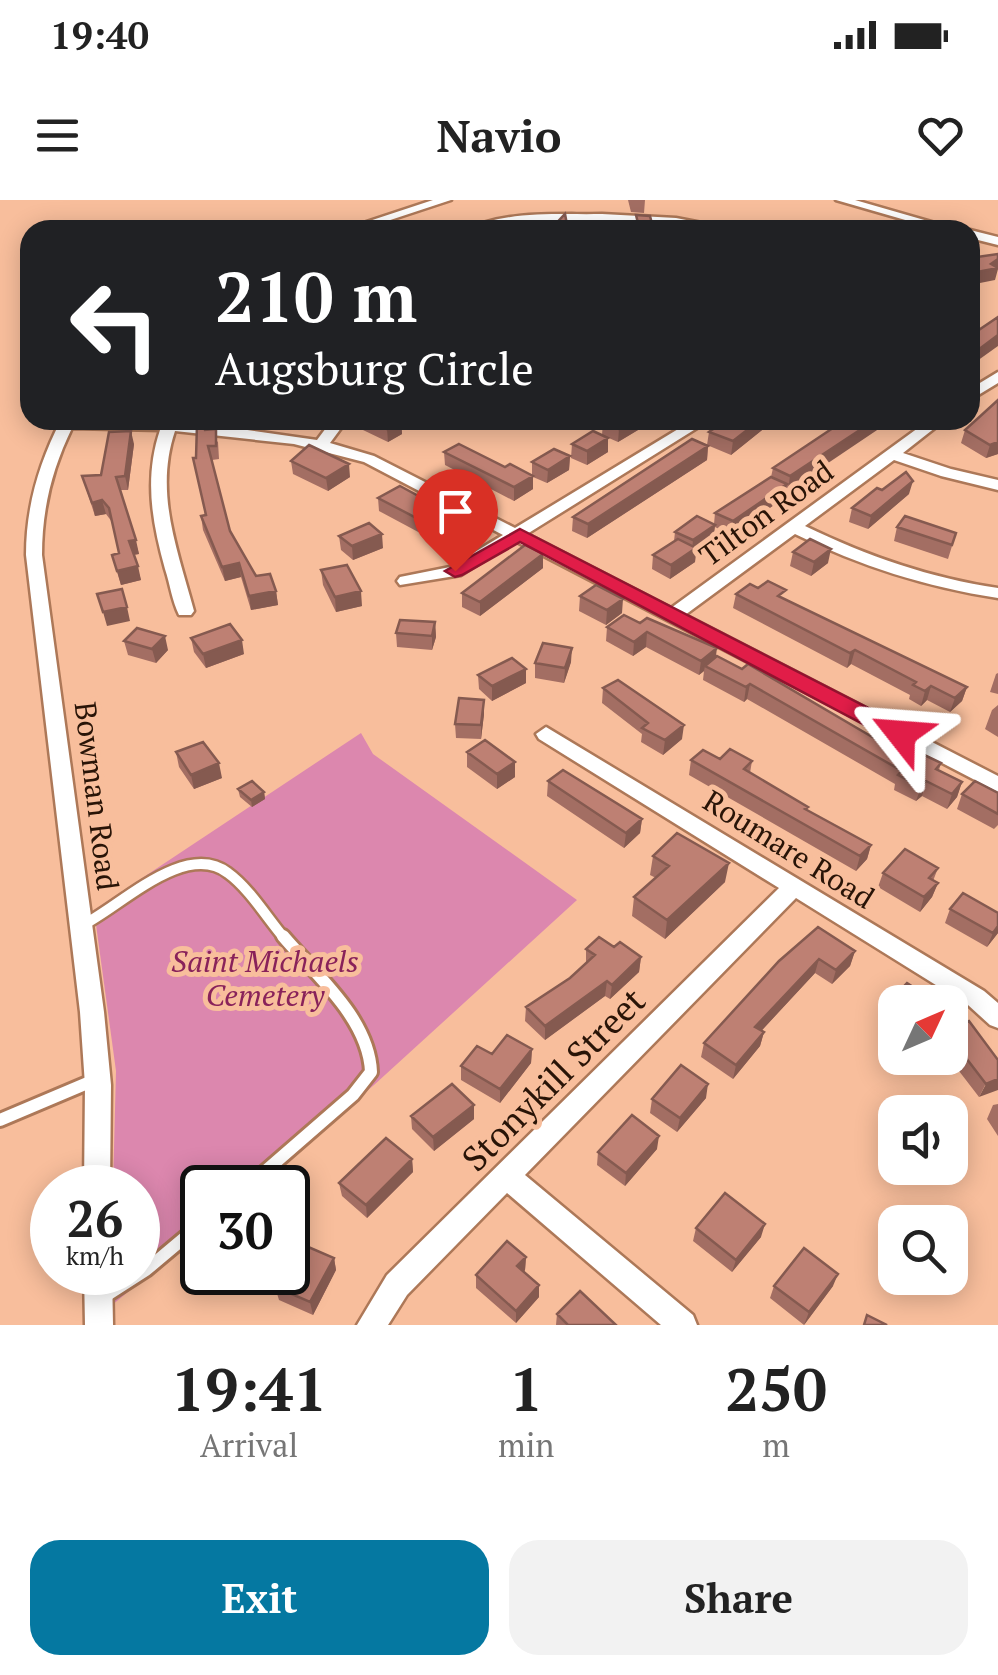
<!DOCTYPE html>
<html lang="en">
<head>
<meta charset="utf-8">
<style>
  :root { --surface:#fff; --page:#f2f2f2; --text:#222; --muted:#767676; --accent:#0578a1 }
  body { margin:0; font-family:"PT Serif",serif; background:var(--page); color:var(--text); height:100vh; display:flex; flex-direction:column; font-size:38px; white-space:nowrap }
  * { box-sizing:border-box; margin:0 }
  p { font-size:32px; color:var(--muted) }
  .icon { flex:none; width:55px; height:55px; fill:none; stroke:currentColor; stroke-width:2; stroke-linecap:round; stroke-linejoin:round }
  .map { position:relative; height:1125px; overflow:hidden }
  .drawer { display:flex; flex-direction:column; background:var(--surface); flex:1 }
  .drawer>* { flex:none }
  .banner { position:absolute; left:20px; top:20px; width:960px; height:210px; border-radius:30px; box-shadow:0 5px 25px #0003; background:#202124; color:#fff; overflow:hidden }
  .needle { width:65px; rotate:46deg }
  .fabs { position:absolute; left:878px; top:785px; display:grid; gap:20px }
  .fabs a { display:grid; place-items:center; width:90px; height:90px; border-radius:20px; background:var(--surface); box-shadow:0 5px 25px #0003; font-size:50px }
  .speed { position:absolute; left:30px; top:965px; display:flex; gap:20px; font-size:50px; font-weight:700; text-align:center }
  .speed>* { display:grid; place-content:center; width:130px; height:130px; border-radius:50%; background:var(--surface); box-shadow:0 5px 25px #0003; line-height:1 }
  .speed small { font-size:25px; font-weight:400 }
  .speed .limit { border:5px solid #111; border-radius:15px; background:#fff; color:#111 }
  .pin { position:absolute; display:grid; place-items:center; width:85px; height:85px; color:#fff; margin:-102px -42px; border-radius:50% 50% 50% 0; rotate:-45deg; box-shadow:0 0 10px #0007 }
  .pin .icon { rotate:45deg }
  .me { position:absolute; width:110px; margin:-55px; rotate:298deg; stroke-linejoin:round; filter:drop-shadow(0 0 8px #0008) }
  .turn { display:flex; align-items:center; gap:35px; height:210px; padding:0 30px; font-size:45px }
  .turn .icon { width:130px; height:130px; stroke-width:2.5 }
  .turn b { display:block; font-size:70px; line-height:85px }
  .eta { display:flex; justify-content:space-evenly; align-items:center; height:170px; text-align:center }
  .eta b { font-size:60px; font-weight:800; line-height:70px }
  .primary-button { display:flex; gap:20px; margin-top:auto; padding:20px 30px }
  .primary-button a { flex:1; height:115px; border-radius:30px; background:var(--accent); color:#fff; font-size:40px; font-weight:800; line-height:115px; text-align:center }
  .primary-button a+a { background:var(--page); color:var(--text) }
  .status { display:flex; justify-content:space-between; align-items:center; height:70px; padding:0 50px; background:var(--surface); direction:ltr }
  .status svg { height:28px; fill:currentColor }
  header { display:flex; justify-content:space-between; align-items:center; height:130px; padding:0 30px; background:var(--surface); font-size:45px; font-weight:800 }
  .map>svg:first-child { display:block }
  .green { fill:#dc87ae }
  .lines { fill:none; stroke-linecap:round; stroke-linejoin:round }
  .service-far1-casing { stroke:#ad7858; stroke-width:15 }
  .service-casing { stroke:#ad7858; stroke-width:18 }
  .minor-casing { stroke:#ad7858; stroke-width:5 }
  .service-far1 { stroke:#fff; stroke-width:10 }
  .service { stroke:#fff; stroke-width:12 }
  .minor { fill:#fff; fill-rule:evenodd }
  .wall { fill:#a36e63 }
  .shaded-wall { fill:#855a50 }
  .building { fill:#be8073; stroke:#855a50; stroke-width:2.5 }
  .route { fill:#e11d48; stroke:#92132f; stroke-width:2.5 }
  .labels { text-anchor:middle; dominant-baseline:central; stroke-width:10; stroke-linejoin:round; paint-order:stroke }
  .street-label { font-size:30px; fill:#291407; stroke:#f8be9c }
  .park-label { font-size:30px; font-style:italic; fill:#89225a; stroke:#f8be9c }
  .near-street-label { font-size:35px; fill:#291407; stroke:#f8be9c }
</style>
</head>
<body>
<div class="status"><b>19:40</b><svg viewBox="0 0 49 12"><path d="M0 12V9h3v3zM5 12V6h3v6zM10 12V3h3v9zM15 12V0h3v12zM26 1h20v11H26zM47 4h2v5h-2z"/></svg></div>
<header><svg class="icon" aria-label="menu" viewBox="0 0 24 24"><path d="M4 6h16M4 12h16M4 18h16"/></svg>Navio<svg class="icon" aria-label="heart" viewBox="0 0 24 24"><path d="M12 20l-8-8c-3-5 5-10 8-4 3-6 11-1 8 4z"/></svg></header>
<div class="map">
<svg width="998" height="1125" viewBox="0 0 998 1125">
  <rect width="100%" height="100%" fill="#f8be9c"/>
  <path class="green" d="M361 533 373 554 577 700 374 885 252 987 202 988V1030L111 1106 112 1073 138 1072V988L113 987 116 871 94 710Z"/>
  <g class="lines">
    <defs>
      <path id="service-far1" d="M81 726C120 707 185 640 228 673 250 689 267 718 285 739"/>
      <path id="service" d="M0 920 97 879
        M246 988 353 895 371 872C369 819 316 775 283 736
        M104 1097 146 1070 202 1023"/>
      <path id="minor" d="M433 0H451L360 30H342Z
        M836 0H855L959 30H940Z
        M602 14 676 18 738 30 602 21 528 23 467 30C504 10 561 15 602 14Z
        M970 30 998 37V45L970 38Z
        M998 172V183L970 200V189Z
        M61 220H178L317 240 332 220H347L330 243 374 256 515 328 693 220H710L527 334 671 408 929 220H945L903 253 951 269 998 280V290L941 276 894 260 805 326C867 356 930 378 998 388V398C926 387 860 366 795 334L685 415 998 576V592L515 341 461 375 400 385 397 381 400 377 450 367 503 335 364 262 294 244 175 231C154 293 178 351 194 411L191 415H179C172 401 170 384 165 369 152 322 144 278 160 230L72 228C52 269 42 309 42 355L104 812 111 885 110 988H84L85 885 80 812 26 355C26 306 39 263 61 220Z
        M546 527 984 791 998 803V828L990 825 968 805 796 698 525 975 693 1115 697 1125H661L507 993 407 1095 388 1125H357L387 1075 779 688 539 539 536 534Z
        M84 1072H112L113 1125H85Z"/>
    </defs>
    <use href="#service-far1" class="service-far1-casing"/>
    <use href="#service" class="service-casing"/>
    <use href="#minor" class="minor-casing"/>
    <use href="#service-far1" class="service-far1"/>
    <use href="#service" class="service"/>
    <use href="#minor" class="minor"/>
  </g>
  <path class="wall" d="M628 0H645L644 13 631 12Z
    M998 200V254L986 258 961 243 965 230Z
    M362 220H401L402 234 388 242 363 230Z
    M606 220H639L638 230 618 242 602 235 603 222Z
    M845 220 788 290 786 289 784 298 731 335 715 327 713 339 696 351 695 362 670 379 652 369 653 355 674 341 675 332 714 324 715 313 771 277 773 268Z
    M771 223 731 255 707 245 709 232Z
    M205 230 218 242 219 259 212 260 230 331 256 376 276 391 278 405 251 410 241 377 225 381 203 330 201 316 205 315 196 258Z
    M608 238V252L587 265 571 258 572 244Z
    M134 244 128 290H120L139 354 133 355 141 380 121 385 112 355 119 353 112 322 106 314 95 316 82 276 101 275Z
    M708 246 707 260 587 338 572 331 573 317Z
    M444 252 532 275V262L570 256 569 270 547 283 533 277V289L514 301 445 265Z
    M291 261 350 277 328 291 293 274Z
    M909 294 868 329 849 322 852 308Z
    M378 298 476 333 450 349 379 311Z
    M897 327 956 333 948 359 894 341Z
    M339 336 383 348 353 360 341 350Z
    M793 352 828 363 811 376 790 366Z
    M543 354V368L480 416 462 407V393Z
    M321 370 362 406 336 412 323 385Z
    M736 394 784 399 967 487 962 501 950 512 927 500 921 506 909 499 910 495 851 464 847 468 733 408Z
    M580 396 622 413 606 425 579 411Z
    M435 422 436 437 432 450 397 447 396 433Z
    M640 423 715 457 891 548 941 563 939 570 962 582 957 597 947 609 922 596 916 601 894 590 895 584 747 499 744 502 703 480 704 471 699 475 646 447 633 456 606 441 607 427Z
    M191 438 244 454 206 468 194 452Z
    M124 441 168 450 156 463 128 455Z
    M571 462 564 483 535 478V463Z
    M998 473V494L990 492 996 474Z
    M478 475 526 483 492 501 479 489Z
    M603 488 682 539 663 555 641 542 642 534 602 503Z
    M998 505V537L985 529 992 510Z
    M484 514 481 539 456 538 455 524Z
    M176 552 222 578 194 589 179 567Z
    M467 552 515 562V577L497 589 467 567Z
    M720 559 752 561 750 573 808 607 807 610 871 645 867 659 856 671 689 575 691 560Z
    M548 581 642 619 640 633 624 648 547 596Z
    M238 589 264 592 265 599 252 607 240 597Z
    M998 593V625L994 629 957 609 962 594Z
    M653 656 725 682 665 739 632 716 634 697 656 678 650 675Z
    M938 668 933 681 938 683 932 697 920 712 878 687 883 673Z
    M950 709 998 733 987 747 945 723Z
    M614 747 641 757 639 772 610 799 605 796 545 840 525 821 526 807 570 778 586 764V749Z
    M855 751 850 766 832 784 815 773 761 831 764 832 760 846 733 879 701 857 704 843 779 761Z
    M895 802V835L878 823 882 809Z
    M950 828 998 860 979 897 949 858Z
    M532 849 531 863 500 903 461 880V866L492 854Z
    M706 898 677 932 650 913 652 899Z
    M998 904V936L987 919 993 905Z
    M411 916 474 919 434 951 412 929Z
    M657 949 625 986 597 965 598 952Z
    M412 959 413 972 367 1018 342 996 339 983Z
    M696 1028 761 1037 732 1072 693 1041Z
    M526 1057 525 1070 524 1072 539 1085V1097L516 1123 476 1088V1075Z
    M334 1058 336 1070 313 1115 279 1100 275 1087Z
    M774 1086H833L804 1125 770 1098Z
    M557 1114 616 1125H556Z"/>
  <path class="shaded-wall" d="M998 59V69L995 80 970 85 972 73Z
    M998 135V146L970 166V156Z
    M401 220 402 234 388 242 387 229Z
    M633 220H639L638 230 618 242 619 229Z
    M760 220H771V223L731 255 733 241Z
    M875 220H892L788 290 790 276Z
    M131 231 134 244 128 290 125 276Z
    M608 238V252L587 265V251Z
    M998 242V254L986 258 990 245Z
    M708 246 707 260 587 338 588 324Z
    M570 256 569 270 547 283 548 270Z
    M349 264 350 277 328 291 326 278Z
    M533 276V289L514 301V287Z
    M913 281 909 294 868 329 871 316Z
    M787 284 784 298 731 335 733 321Z
    M102 300 106 314 95 316 92 303Z
    M476 319V333L450 349 449 335Z
    M715 325 713 339 696 351 695 362 670 379 671 365 692 351 693 340Z
    M382 334 383 348 353 360 352 346Z
    M136 340 139 354 132 355 129 341Z
    M831 349 828 363 811 376 814 362Z
    M543 354V368L480 416V402Z
    M239 363 241 377 225 381 222 367Z
    M138 366 141 380 121 385 117 371Z
    M276 391 278 405 251 410 249 396Z
    M361 391 362 406 336 412 335 397Z
    M623 399 622 413 606 425 607 410Z
    M127 407 130 421 107 426 103 412Z
    M435 422 436 437 432 450V436Z
    M647 432 646 447 633 456 634 442Z
    M165 436 168 450 156 463 152 449Z
    M242 440 244 454 206 468 203 454Z
    M572 448 571 462 564 483 565 468Z
    M717 448 715 463 705 466 704 471 699 475 701 461Z
    M855 450 851 464 847 468 850 453Z
    M526 469V483L492 501V486Z
    M750 484 747 499 744 502 746 487Z
    M931 486 927 500 921 506 925 491Z
    M967 487 962 501 950 512 955 498Z
    M484 500V514L481 539V525Z
    M684 525 682 539 663 555 665 540Z
    M515 562V577L497 589V574Z
    M219 563 222 578 194 589 191 575Z
    M926 581 922 596 916 601 921 587Z
    M962 582 957 597 947 609 952 594Z
    M264 592 265 599 252 607 251 600Z
    M642 619 640 633 624 648 626 633Z
    M871 645 867 659 856 671 860 656Z
    M729 663 725 682 665 739 667 720Z
    M938 683 932 697 920 712 924 697Z
    M998 726V733L987 747 993 733Z
    M855 751 850 766 832 784 836 770Z
    M641 757 639 772 610 799 612 785Z
    M819 759 815 773 752 841 755 827Z
    M607 781 605 796 545 840V826Z
    M764 832 760 846 733 879 736 865Z
    M532 849 531 863 500 903V889Z
    M998 879V890L979 897 986 884Z
    M708 884 706 898 677 932 680 918Z
    M474 905V919L434 951 433 937Z
    M659 936 657 949 625 986 626 973Z
    M412 959 413 972 367 1018 366 1005Z
    M765 1024 761 1037 732 1072 736 1060Z
    M526 1057 525 1070 517 1079V1066Z
    M334 1058 336 1070 313 1115 310 1102Z
    M838 1074 833 1086 804 1125 809 1112Z
    M539 1085V1097L516 1123V1111Z"/>
  <path class="building" d="M565 14 568 30H550Z
    M636 15 650 16 653 28 624 30 626 28 624 23H638Z
    M815 23 824 30H813Z
    M998 54V59L991 64 998 68 972 73 970 71V58Z
    M998 117V135L970 156V136Z
    M998 200V242L990 245 965 230Z
    M368 220H401L387 229Z
    M606 220H633L619 229 603 222Z
    M726 220H760L733 241 709 232Z
    M845 220H875L790 276 773 268Z
    M197 224 204 225 205 230 216 229V246H208L230 331 256 376 270 374 276 391 249 396 239 363 222 367 201 316 206 315 193 258H196Z
    M131 231 125 276 116 277 136 340 129 341 138 366 117 371 112 355 119 353 109 308 102 300 92 303 82 276 101 275 109 232Z
    M593 231 608 238 587 251 572 244Z
    M692 239 708 246 588 324 573 317Z
    M459 244 505 267 510 264 533 276 514 287 444 252Z
    M309 245 349 264 326 278 291 261Z
    M554 249 570 256 548 270 532 262Z
    M906 272 913 281 871 316 852 308 877 288 882 290Z
    M771 277 787 284 733 321 715 313Z
    M400 286 448 312 455 308 476 319 449 335 378 298Z
    M697 316 715 325 693 340 675 332Z
    M905 316 956 333 952 345 897 327Z
    M369 323 382 334 352 346 339 336Z
    M678 339 696 348 671 365 653 355Z
    M810 339 831 349 814 362 793 352Z
    M525 345 543 354 480 402 462 393Z
    M347 365 361 391 335 397 321 370Z
    M768 381 786 390 778 396 967 487 955 498 931 486 925 491 913 485 916 482 855 450 850 453 736 394 750 384 758 388Z
    M596 385 623 399 607 410 580 396Z
    M122 389 127 407 103 412 97 394Z
    M624 415 640 423 647 418 717 448 701 461 647 432 634 442 607 427Z
    M400 420 435 422 432 436 396 433Z
    M230 424 242 440 203 454 191 438Z
    M137 428 165 436 152 449 124 441Z
    M543 443 572 448 565 468 535 463Z
    M717 456 742 469 748 464 891 548 897 542 941 563 936 569 962 582 952 594 926 581 921 587 898 575 902 571 750 484 746 487 705 466Z
    M512 458 526 469 492 486 478 475Z
    M618 480 684 525 665 540 642 528 648 523 603 488Z
    M459 498 484 500 481 525 455 524Z
    M485 540 515 562 497 574 467 552Z
    M203 542 219 563 191 575 176 552Z
    M730 549 752 561 744 569 808 607 805 609 871 645 860 656 691 560 703 550 720 559Z
    M563 570 642 619 626 633 548 581Z
    M252 581 264 592 251 600 238 589Z
    M975 581 998 593V614L962 594Z
    M677 633 729 663 667 720 634 697 669 666 653 656Z
    M905 649 938 668 929 678 938 683 924 697 883 673Z
    M963 693 998 713V726L993 733 950 709Z
    M818 727 855 751 836 770 819 759 755 827 764 832 736 865 704 843 779 761Z
    M599 737 614 747 620 742 641 757 612 785 607 781 545 826 526 807 570 778 595 755 586 749Z
    M907 783 936 802H895V818L882 809Z
    M969 821 998 860V879L986 884 950 837V828Z
    M507 835 532 849 500 889 461 866 477 846 492 854Z
    M681 865 708 884 680 918 652 899Z
    M452 884 474 905 433 937 411 916Z
    M632 915 659 936 626 973 598 952Z
    M386 938 412 959 366 1005 339 983Z
    M725 993 765 1024 736 1060 696 1028Z
    M507 1041 526 1057 517 1066 539 1085 516 1111 476 1075Z
    M299 1043 334 1058 310 1102 275 1087 283 1072H288V1065Z
    M804 1048 838 1074 809 1112 774 1086Z
    M580 1091 616 1125H568L557 1114Z
    M867 1115 887 1125H864Z"/>
  <path class="route" d="M520 329 909 529 912 534 909 540H893L520 342 462 375 455 377 445 371Z"/>
  <g class="labels">
    <g class="street-label">
      <text transform="translate(766 313) rotate(-36)">Tilton Road</text>
      <text transform="translate(97 596) rotate(83)">Bowman Road</text>
      <text transform="translate(789 649) rotate(32)">Roumare Road</text>
    </g>
    <g class="park-label">
      <text x="265" y="761">Saint Michaels<tspan x="265" dy="34">Cemetery</tspan></text>
    </g>
    <g class="near-street-label">
      <text transform="translate(553 879) rotate(-45)">Stonykill Street</text>
    </g>
  </g>
</svg>
<div class="fabs">
<a><svg class="needle" viewBox="-14 -14 28 28"><path d="M0-13l5 13h-10z" fill="#e53935"/><path d="M0 13l5-13h-10z" fill="#767676"/></svg></a>
<a><svg class="icon" aria-label="sound" viewBox="0 0 24 24"><path d="M4 9h4l5-4v14l-5-4H4zM17 9q2 3 0 6"/></svg></a>
<a><svg class="icon" aria-label="search" viewBox="0 0 24 24"><circle cx="10" cy="10" r="6"/><path d="M15 15l6 6"/></svg></a>
</div>
<div class="speed"><div>26<small>km/h</small></div><div class="limit">30</div></div>
<div class="pin" style="left:455px;top:371px;background:#d93025"><svg class="icon" aria-label="arrive" viewBox="0 0 24 24"><path d="M6 21V4h12l-3 4 3 4H6"/></svg></div>
<svg class="me" style="left:901px;top:534px" viewBox="-20 -20 40 40"><path d="M0-17L14 15 0 8-14 15z" fill="#e11d48" stroke="#fff" stroke-width="4"/></svg>
<div class="banner">
<div class="turn"><svg class="icon" aria-label="left" viewBox="0 0 24 24"><path d="M17 20v-9H6M10 6l-5 5 5 5"/></svg><div><b>210 m</b>Augsburg Circle</div></div>
</div>
</div>
<section class="drawer">
<div class="eta">
<div><b>19:41</b><p>Arrival</p></div>
<div><b>1</b><p>min</p></div>
<div><b>250</b><p>m</p></div>
</div>
<div class="primary-button"><a>Exit</a><a>Share</a></div>
</section>
</body>
</html>
